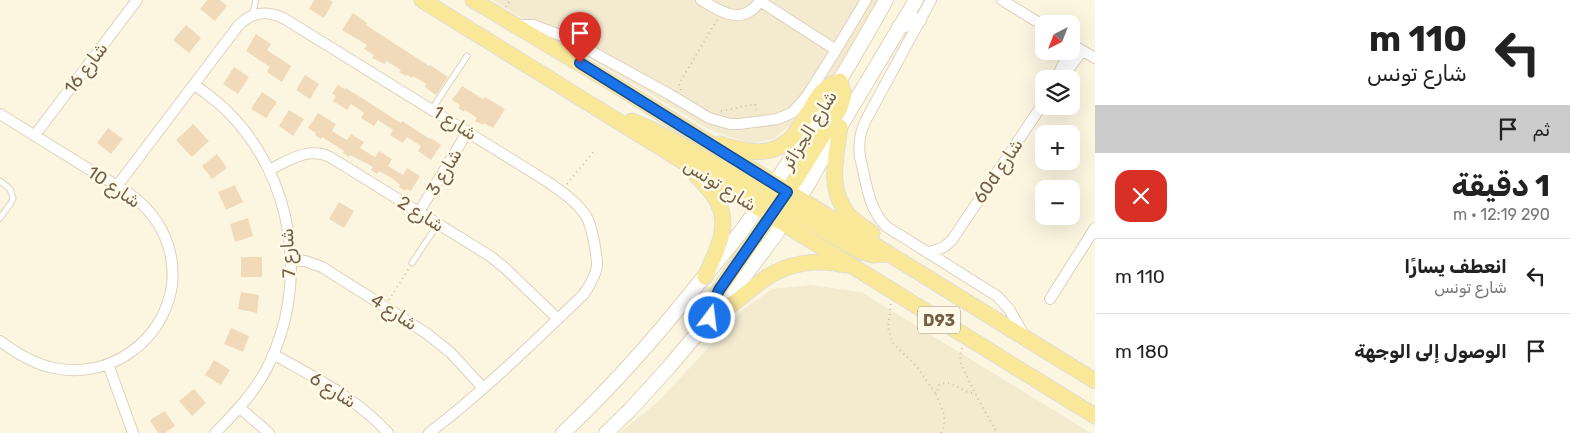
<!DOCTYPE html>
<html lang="ar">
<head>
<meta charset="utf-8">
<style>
  :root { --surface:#fff; --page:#f2f2f2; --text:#222; --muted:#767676; --line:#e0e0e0 }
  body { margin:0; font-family:Rubik,Cairo,sans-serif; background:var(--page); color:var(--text); direction:rtl; height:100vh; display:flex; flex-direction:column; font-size:19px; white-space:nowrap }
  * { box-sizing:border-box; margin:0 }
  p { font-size:16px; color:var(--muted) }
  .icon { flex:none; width:28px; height:28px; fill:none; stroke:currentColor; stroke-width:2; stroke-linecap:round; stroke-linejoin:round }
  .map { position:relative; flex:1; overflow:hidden; direction:ltr }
  .panel { display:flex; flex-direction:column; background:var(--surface); width:475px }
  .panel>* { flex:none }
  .banner { background:#fff; color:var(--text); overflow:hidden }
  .needle { width:32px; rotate:222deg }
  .buttons { position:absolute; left:1035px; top:15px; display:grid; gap:10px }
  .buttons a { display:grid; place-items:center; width:45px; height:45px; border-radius:10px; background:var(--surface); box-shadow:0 5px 20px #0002; font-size:25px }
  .pin { position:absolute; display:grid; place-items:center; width:42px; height:42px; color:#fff; margin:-51px -21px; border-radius:50% 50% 50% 0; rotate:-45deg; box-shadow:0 0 5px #0007 }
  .pin .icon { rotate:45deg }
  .me { position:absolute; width:55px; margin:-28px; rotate:15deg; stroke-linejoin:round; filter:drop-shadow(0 0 4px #0008) }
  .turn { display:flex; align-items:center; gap:18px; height:105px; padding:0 20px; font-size:22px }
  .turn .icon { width:65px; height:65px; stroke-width:2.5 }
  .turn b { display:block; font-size:35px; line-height:42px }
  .then { display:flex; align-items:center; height:48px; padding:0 20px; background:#0003; gap:10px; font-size:19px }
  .round { display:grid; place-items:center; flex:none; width:52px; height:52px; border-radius:15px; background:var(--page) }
  .head { display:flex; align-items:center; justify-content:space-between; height:85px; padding:0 20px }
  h1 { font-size:30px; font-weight:700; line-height:38px }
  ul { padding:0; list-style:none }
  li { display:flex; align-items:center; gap:15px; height:75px; padding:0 20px; border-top:1px solid var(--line) }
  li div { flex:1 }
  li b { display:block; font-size:19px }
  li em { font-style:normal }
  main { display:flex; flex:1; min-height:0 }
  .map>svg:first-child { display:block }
  .residential { fill:#f3ead0 }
  .building { fill:#f1dab9 }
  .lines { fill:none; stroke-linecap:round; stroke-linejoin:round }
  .service-casing { stroke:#ddd1ba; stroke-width:7 }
  .minor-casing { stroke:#ddd1ba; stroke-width:12 }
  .secondary-casing { stroke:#e2d3b8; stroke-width:16 }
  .primary-casing { stroke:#e0dcd7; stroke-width:17 }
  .path { stroke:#d5bd9d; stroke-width:2; stroke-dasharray:1 4; stroke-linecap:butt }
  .service { stroke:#fff; stroke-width:5 }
  .minor { stroke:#fff; stroke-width:10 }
  .secondary { stroke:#fff; stroke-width:14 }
  .primary { stroke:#fae899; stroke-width:15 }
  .route-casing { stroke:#114b97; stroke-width:12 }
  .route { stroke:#1a73e8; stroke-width:9 }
  .labels { text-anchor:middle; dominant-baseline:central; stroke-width:5; stroke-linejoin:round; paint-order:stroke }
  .shield { fill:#fffae7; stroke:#9d8e78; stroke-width:1 }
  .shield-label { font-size:16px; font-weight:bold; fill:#735f48 }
  .street-label { font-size:18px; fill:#735f48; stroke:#fffae7 }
</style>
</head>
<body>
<main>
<section class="panel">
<div class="banner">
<div class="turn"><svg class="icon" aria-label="left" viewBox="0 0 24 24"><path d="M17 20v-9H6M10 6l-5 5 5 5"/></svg><div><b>110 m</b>شارع تونس</div></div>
<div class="then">ثم<svg class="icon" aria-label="arrive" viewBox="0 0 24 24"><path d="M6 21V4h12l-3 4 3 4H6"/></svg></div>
</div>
<div class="head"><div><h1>1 دقيقة</h1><p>290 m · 12:19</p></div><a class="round" style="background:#d93025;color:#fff"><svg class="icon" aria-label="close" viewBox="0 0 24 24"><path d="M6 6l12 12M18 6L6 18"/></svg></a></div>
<ul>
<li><svg class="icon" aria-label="left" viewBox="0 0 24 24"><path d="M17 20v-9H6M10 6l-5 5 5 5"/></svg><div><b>انعطف يسارًا</b><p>شارع تونس</p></div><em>110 m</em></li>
<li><svg class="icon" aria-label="arrive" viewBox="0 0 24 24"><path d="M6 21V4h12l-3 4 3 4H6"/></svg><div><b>الوصول إلى الوجهة</b></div><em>180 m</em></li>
</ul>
</section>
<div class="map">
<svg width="1095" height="433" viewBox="0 0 1095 433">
  <rect width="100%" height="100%" fill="#fcf6e1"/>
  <path class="residential" d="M492 0H882L824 93 806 102 789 126 774 139 751 144 710 130Z
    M810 285 861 292 1091 433H619L659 401 744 309 772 289Z"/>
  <path class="building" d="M207 0H220L227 6 215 21 200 9Z
    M314 0H329L333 2 324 18 309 9Z
    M353 13 367 23 366 25 429 66 430 65 448 77 436 95 425 87 426 84 413 76 412 78 407 75 406 76 399 72 401 70 387 61 385 64 372 58 374 55 364 49 367 45 342 30Z
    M186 25 201 38 189 53 173 40Z
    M256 34 271 44 267 50 291 66 282 82 267 72 270 67 246 51Z
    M234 67 249 77 238 94 223 84Z
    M305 75 319 84 310 99 296 90Z
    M338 85 345 89 346 88 401 123 402 121 430 139 431 138 441 145 431 160 418 151 421 146 407 137 403 143 390 135 393 130 378 120 374 126 361 118 364 113 351 104 347 110 333 101 336 96 332 93Z
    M462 86 483 99 485 97 505 109 493 128 484 123 483 125 475 121 477 118 465 110 464 112 458 108 460 105 452 100Z
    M262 92 277 102 266 118 251 109Z
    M289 110 304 119 293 136 279 126Z
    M318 113 336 124 332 131 347 140 351 134 364 142 360 148 375 157 379 151 392 159 388 166 403 175 407 168 420 176 411 191 406 189 405 191 399 187 400 185 393 179 379 171 377 174 371 170 373 167 350 155 349 157 343 153 344 151 322 137 321 139 315 135 316 133 308 128Z
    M193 124 209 141 192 157 176 140Z
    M108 128 123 139 111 154 97 143Z
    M217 154 227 168 212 179 202 166Z
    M235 185 243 202 226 210 218 192Z
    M339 202 354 211 344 228 329 219Z
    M248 218 253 236 235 242 230 224Z
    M241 257H262V277H241Z
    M241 292 259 295 257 313 238 309Z
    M231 328 249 336 243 352 224 344Z
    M214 360 230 370 221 385 205 375Z
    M194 389 206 403 192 416 179 401Z
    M165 411 175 426 165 433H158L150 420Z"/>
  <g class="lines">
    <defs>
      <path id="service" d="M252 16 256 0
        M432 109 467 56
        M0 181 10 189 13 198 11 203 0 218
        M412 263 438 224"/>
      <path id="minor" d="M701 0C722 12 742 27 761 0
        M931 0 867 118C860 131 858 142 860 157 866 180 868 210 887 227L997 296 1009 309 1024 335
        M1002 0 1044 26
        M760 1 836 50
        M517 25H533L563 36 669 94 709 118 730 124H739L777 119 792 113 807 96 836 50 866 0
        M1071 44 1095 58
        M1058 75 1070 51
        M1061 79 1082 51
        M194 84C205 93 217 101 227 111 294 177 310 284 267 368 254 393 235 413 215 433
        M0 114C29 132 58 150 87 168 108 181 135 193 151 214 167 233 175 260 172 285 164 341 110 380 54 368 34 364 16 353 0 341
        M35 135 137 0
        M269 170C288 161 308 146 330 157L490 256 505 268 558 319
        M117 186 238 26C251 12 268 10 285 19L548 182C562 192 577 202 586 216 592 225 597 255 597 266 596 276 589 286 584 294 534 342 484 391 429 433
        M419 212 468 131
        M928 253 944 247 952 240 1044 102
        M291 260 305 261 322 267 426 333 451 353 483 388
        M1050 299 1095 228
        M273 354C313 377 357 398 388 433
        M108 364 133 433
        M240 408 269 433"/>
      <path id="secondary" d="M899 27 919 20
        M563 433C612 387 656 337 698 284 716 263 734 242 750 219 800 149 844 75 886 0
        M606 433 630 410 669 367 732 292 774 237 807 186 840 127 916 0"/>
      <path id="primary" d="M422 0 1095 416
        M473 0 612 83 1095 381
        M632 121 653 130 683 146 859 251 873 255 888 254
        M840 127C836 157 827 189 848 214 854 222 864 227 872 233
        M696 175C704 184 713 192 718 203 731 228 715 254 705 277
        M710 318 713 304 719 290 796 179 840 108 844 95 840 81C822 88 819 94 810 110 804 119 799 128 793 136 773 159 745 152 720 144
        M710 318C731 308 745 293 763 280 786 263 818 258 845 265"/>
    </defs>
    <use href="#service" class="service-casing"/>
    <use href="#minor" class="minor-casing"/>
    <use href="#secondary" class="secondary-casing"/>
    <use href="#primary" class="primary-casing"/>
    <path class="path" d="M506 7 510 0
      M681 90 679 84 718 18
      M721 111 755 104 757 112
      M567 184 595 150
      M389 300 409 268
      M891 304 888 327 892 342 918 368 936 394
      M962 348 960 356 961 364 975 393 997 433
      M941 433C949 418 941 408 936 394L939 385C953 377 961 394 975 393"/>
    <use href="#service" class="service"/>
    <use href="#minor" class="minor"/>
    <use href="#secondary" class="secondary"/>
    <use href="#primary" class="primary"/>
  </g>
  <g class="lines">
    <defs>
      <path id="route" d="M580 63 787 192 719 290 713 304 710 318"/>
    </defs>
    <use href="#route" class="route-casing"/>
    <use href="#route" class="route"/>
  </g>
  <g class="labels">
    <rect class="shield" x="918" y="306.5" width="42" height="27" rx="4"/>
    <g class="shield-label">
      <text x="939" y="320">D93</text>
    </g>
    <g class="street-label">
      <text transform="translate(86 68) rotate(-53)">شارع 16</text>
      <text transform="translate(455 123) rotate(32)">شارع 1</text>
      <text transform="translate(809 130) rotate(-58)">شارع الجزائر</text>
      <text transform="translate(998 171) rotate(-56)">60d شارع</text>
      <text transform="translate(444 172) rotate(-59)">شارع 3</text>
      <text transform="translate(720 185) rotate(32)">شارع تونس</text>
      <text transform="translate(114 187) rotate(34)">شارع 10</text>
      <text transform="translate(421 214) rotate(32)">شارع 2</text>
      <text transform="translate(288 253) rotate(-93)">شارع 7</text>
      <text transform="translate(394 312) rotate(33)">شارع 4</text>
      <text transform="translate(333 390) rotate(32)">شارع 6</text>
    </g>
  </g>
</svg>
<div class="buttons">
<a><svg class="needle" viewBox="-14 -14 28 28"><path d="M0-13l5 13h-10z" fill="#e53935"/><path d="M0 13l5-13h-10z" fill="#767676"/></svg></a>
<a><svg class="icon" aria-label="layers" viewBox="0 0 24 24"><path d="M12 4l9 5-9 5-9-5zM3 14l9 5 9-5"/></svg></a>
<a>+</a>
<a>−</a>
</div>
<div class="pin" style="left:580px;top:63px;background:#d93025"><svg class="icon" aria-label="arrive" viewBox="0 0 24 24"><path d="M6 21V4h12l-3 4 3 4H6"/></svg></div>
<svg class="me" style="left:710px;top:318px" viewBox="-20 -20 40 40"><circle r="17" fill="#1a73e8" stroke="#fff" stroke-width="3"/><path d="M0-11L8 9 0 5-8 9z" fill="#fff"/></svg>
</div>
</main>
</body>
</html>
